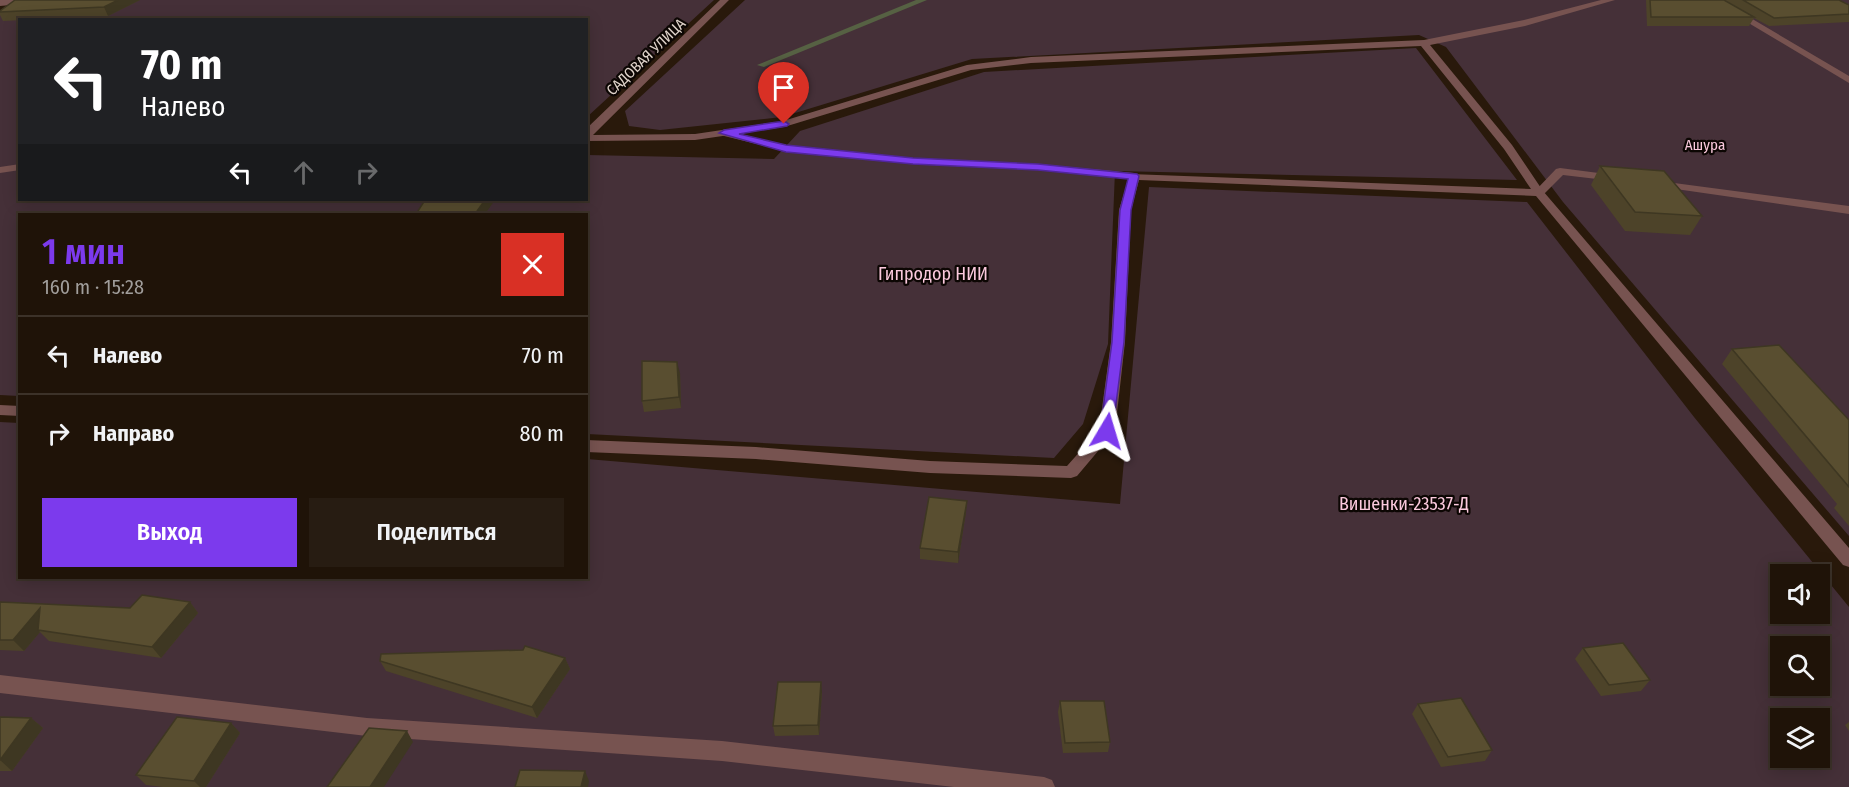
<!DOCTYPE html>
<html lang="ru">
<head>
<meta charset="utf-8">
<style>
  :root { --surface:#1f1308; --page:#271c12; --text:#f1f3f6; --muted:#a19e9c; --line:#3c3229; --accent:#7c3aed }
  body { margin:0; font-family:"Fira Sans Condensed",sans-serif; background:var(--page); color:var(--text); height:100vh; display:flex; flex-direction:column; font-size:22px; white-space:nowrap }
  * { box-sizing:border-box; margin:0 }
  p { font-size:20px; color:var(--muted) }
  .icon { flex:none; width:33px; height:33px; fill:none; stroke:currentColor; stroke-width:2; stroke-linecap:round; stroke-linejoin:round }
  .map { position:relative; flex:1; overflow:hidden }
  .details { position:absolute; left:18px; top:213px; width:570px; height:366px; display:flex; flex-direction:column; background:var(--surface); border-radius:0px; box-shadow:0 3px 15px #0003,0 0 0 2px var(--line) }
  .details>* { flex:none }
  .banner { position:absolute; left:18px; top:18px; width:570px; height:183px; border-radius:0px; box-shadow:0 3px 15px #0003,0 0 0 2px var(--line); background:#202124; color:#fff; overflow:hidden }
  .controls { position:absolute; left:1770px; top:564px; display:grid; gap:12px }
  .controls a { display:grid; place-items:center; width:60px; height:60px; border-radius:0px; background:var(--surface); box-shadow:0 3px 15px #0003,0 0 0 2px var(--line); font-size:30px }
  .pin { position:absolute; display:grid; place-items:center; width:51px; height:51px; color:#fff; margin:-62px -26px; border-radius:50% 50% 50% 0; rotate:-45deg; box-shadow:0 0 6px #0007 }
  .pin .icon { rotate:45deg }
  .me { position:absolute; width:66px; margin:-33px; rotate:7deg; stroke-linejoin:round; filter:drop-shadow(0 0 4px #0008) }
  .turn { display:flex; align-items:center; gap:21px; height:126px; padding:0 24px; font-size:27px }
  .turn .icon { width:78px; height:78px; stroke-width:2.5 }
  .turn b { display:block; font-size:42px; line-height:51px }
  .lanes { display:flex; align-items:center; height:57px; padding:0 24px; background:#0003; justify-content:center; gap:30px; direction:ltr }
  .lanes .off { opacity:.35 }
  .round { display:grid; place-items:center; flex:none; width:63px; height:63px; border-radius:0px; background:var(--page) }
  .head { display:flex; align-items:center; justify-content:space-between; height:102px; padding:0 24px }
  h1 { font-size:36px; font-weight:600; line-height:45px; color:var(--accent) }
  .cta { display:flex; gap:12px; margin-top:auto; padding:12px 24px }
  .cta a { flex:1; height:69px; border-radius:0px; background:var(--accent); color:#fff; font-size:24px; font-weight:600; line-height:69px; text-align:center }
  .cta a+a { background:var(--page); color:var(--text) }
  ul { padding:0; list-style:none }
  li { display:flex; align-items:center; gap:18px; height:78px; padding:0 24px; border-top:2px solid var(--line) }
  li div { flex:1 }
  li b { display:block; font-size:22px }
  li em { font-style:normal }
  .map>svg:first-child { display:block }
  .green { fill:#453038; fill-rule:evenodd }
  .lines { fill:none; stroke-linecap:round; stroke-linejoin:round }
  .stream { fill:#566143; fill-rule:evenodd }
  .lane { fill:#775350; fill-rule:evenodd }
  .street { fill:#775350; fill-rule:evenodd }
  .wall { fill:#4d4329 }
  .shaded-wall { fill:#3e3722 }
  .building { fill:#594e30; stroke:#3e3722; stroke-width:1.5 }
  .route { fill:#7c3aed; stroke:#51269a; stroke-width:1.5 }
  .labels { text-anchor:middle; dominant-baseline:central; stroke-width:4.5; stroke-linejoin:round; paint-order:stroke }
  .far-street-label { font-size:15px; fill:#e0d4cb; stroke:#0c0603 }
  .far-park-label { font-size:15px; fill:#fbc9dd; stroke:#0c0603 }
  .park-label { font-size:18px; fill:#fbc9dd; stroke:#0c0603 }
</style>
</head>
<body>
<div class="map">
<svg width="1849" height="787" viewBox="0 0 1849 787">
  <rect width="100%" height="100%" fill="#29190b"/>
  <path class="green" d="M103 0H714L587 117 586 20H20V200H586L587 155 774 159 800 131 984 72 1416 48 1517 180 1115 171 1108 344 1083 424 1054 458 587 434 586 214H20L19 396 0 395V10Z
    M745 0H1849V536L1563 202 1446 47 1419 35 972 59 782 117 660 130 629 126 625 111Z
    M1149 187 1527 202 1694 417 1849 607V787H0V422L19 423 20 578H586L587 459 1120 504ZM1780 574H1820V614H1780ZM1780 646H1820V686H1780ZM1780 718H1820V758H1780Z"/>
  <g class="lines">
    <path class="stream" d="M916 0H927L764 67 757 65Z"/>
    <path class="lane" d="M1710 0H1720L1849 76V83Z
      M724 130 786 145 913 158 1038 164 1134 173 1140 176 1134 179 1038 170 913 164 786 151 720 135 719 133Z
      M20 164V170L0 173V167Z
      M1560 168 1614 175 1620 178 1614 181 1563 175 1543 195H1535V191L1556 169Z
      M1659 181 1849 206V214L1655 186V182Z
      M0 675 367 718 722 741 1044 777 1052 780 1055 787H954L722 761 367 736 0 693Z"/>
    <path class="street" d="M0 0H36L32 3 0 6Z
      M720 0H729L593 135 695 134 783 121 967 65 1031 57 1424 40 1524 20 1601 0H1615L1525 26 1430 45 1512 145 1543 191 1849 548V567L1843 565 1536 196 1139 180 1131 210 1125 342 1115 431 1077 476 1071 478 930 473 756 459 586 452V440L756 447 930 461 1067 466 1099 430 1111 342 1119 210 1130 174 1531 189 1504 149 1421 46 1031 63 971 70 784 127 695 140 586 141V129Z
      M0 405 20 406V416L0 415Z"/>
  </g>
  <path class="wall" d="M140 0 108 16 3 21 0 15V11Z
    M1646 0H1839L1849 5V22L1769 26 1754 18 1749 26H1647Z
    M1600 166 1702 216 1690 235 1625 231 1591 185Z
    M1732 349 1849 420V526L1834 508 1837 504 1722 364Z
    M680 373 681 408 644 412 642 401Z
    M966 512 958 563 920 559V548Z
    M0 602 130 608 190 602 198 613 161 658 49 641 40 632 24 651 0 650Z
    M1583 648 1650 680 1641 691 1601 696 1575 659Z
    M565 658 570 669 537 718 386 671 380 661Z
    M822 692 819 735 775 736 773 726Z
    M1060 701 1110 742 1108 752 1063 753 1058 712Z
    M1418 704 1492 750 1485 761 1441 767 1412 714Z
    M0 717 31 718 43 728 12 771H0Z
    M1849 722V731L1845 725Z
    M231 723 240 733 206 787H163L146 785 136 775Z"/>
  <path class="shaded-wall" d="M118 0H140L108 16 104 7Z
    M485 200H495L485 214H475Z
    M677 362 680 373 681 408 679 397Z
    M967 501 966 512 958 563V552Z
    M190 602 198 613 161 658 152 647Z
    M40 608 38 630 40 632 24 651 13 640Z
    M565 658 570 669 537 718 532 707Z
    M821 682 822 692 819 735 818 725Z
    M31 718 43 728 12 771 0 760Z
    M231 723 240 733 206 787H200L194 781Z
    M407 731 413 742 384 787H370Z
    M585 771 589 781 588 787H581Z"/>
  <path class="building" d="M15 0H118L104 7 0 12V11Z
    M1650 0H1724L1754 17H1651Z
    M1743 0H1839L1849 5V14L1774 18Z
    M1600 166 1664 171 1702 216 1635 212Z
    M425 200H485L475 214H416Z
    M1779 345 1849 420V487L1732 349Z
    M642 361 677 362 679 397 642 401Z
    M929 497 967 501 958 552 920 548Z
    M142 595 190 602 152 647 38 630 40 608 13 640H0V602L130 608Z
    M1623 643 1650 680 1609 685 1583 648Z
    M525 646 565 658 532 707 380 661 381 654 523 650Z
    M778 682H821L818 725 773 726Z
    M1461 698 1492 750 1448 757 1418 704Z
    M1060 701H1104L1110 742 1065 743Z
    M0 717 31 718 0 760Z
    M177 717 231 723 194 781 136 775Z
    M369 728 407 731 370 787H327Z
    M520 770 585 771 581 787H515Z"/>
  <path class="route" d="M784 121 789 124 787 126 739 134 786 145 913 158 1038 164 1137 174 1139 176 1131 210 1124 342 1112 435 1107 436 1100 431 1112 342 1120 210 1128 179 1038 170 913 164 786 152 719 133 724 130Z"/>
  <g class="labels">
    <g class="far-street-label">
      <text transform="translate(646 57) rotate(-44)">САДОВАЯ УЛИЦА</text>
    </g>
    <g class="far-park-label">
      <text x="1705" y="145">Ашура</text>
    </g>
    <g class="park-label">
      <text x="933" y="274">Гипродор НИИ</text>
      <text x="1404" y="504">Вишенки-23537-Д</text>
    </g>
  </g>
</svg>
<div class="controls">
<a><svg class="icon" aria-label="sound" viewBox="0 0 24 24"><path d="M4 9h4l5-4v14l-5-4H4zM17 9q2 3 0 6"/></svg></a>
<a><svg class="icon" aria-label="search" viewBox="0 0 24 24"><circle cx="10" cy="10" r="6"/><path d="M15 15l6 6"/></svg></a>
<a><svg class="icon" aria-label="layers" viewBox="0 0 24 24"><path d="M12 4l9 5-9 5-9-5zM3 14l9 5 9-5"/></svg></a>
</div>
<div class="pin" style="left:784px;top:124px;background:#d93025"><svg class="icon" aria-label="arrive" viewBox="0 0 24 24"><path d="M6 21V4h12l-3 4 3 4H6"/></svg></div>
<svg class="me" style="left:1107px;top:431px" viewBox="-20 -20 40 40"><path d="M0-17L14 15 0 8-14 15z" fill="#7c3aed" stroke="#fff" stroke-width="4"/></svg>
<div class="banner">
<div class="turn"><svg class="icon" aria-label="left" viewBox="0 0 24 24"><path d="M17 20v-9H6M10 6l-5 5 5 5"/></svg><div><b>70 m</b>Налево</div></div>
<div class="lanes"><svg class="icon" aria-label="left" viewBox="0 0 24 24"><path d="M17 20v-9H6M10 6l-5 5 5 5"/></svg><svg class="icon off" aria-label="ahead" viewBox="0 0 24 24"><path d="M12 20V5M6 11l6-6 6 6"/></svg><svg class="icon off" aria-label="right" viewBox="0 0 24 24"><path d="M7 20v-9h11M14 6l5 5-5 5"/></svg></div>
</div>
<section class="details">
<div class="head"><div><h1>1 мин</h1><p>160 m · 15:28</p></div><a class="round" style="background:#d93025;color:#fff"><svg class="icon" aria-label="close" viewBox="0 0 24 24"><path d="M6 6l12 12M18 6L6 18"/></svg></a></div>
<ul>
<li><svg class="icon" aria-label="left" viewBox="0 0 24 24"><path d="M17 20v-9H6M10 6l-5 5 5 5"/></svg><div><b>Налево</b></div><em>70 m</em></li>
<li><svg class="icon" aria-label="right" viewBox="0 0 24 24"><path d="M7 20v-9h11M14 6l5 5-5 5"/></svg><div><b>Направо</b></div><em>80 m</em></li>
</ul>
<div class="cta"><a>Выход</a><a>Поделиться</a></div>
</section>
</div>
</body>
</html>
